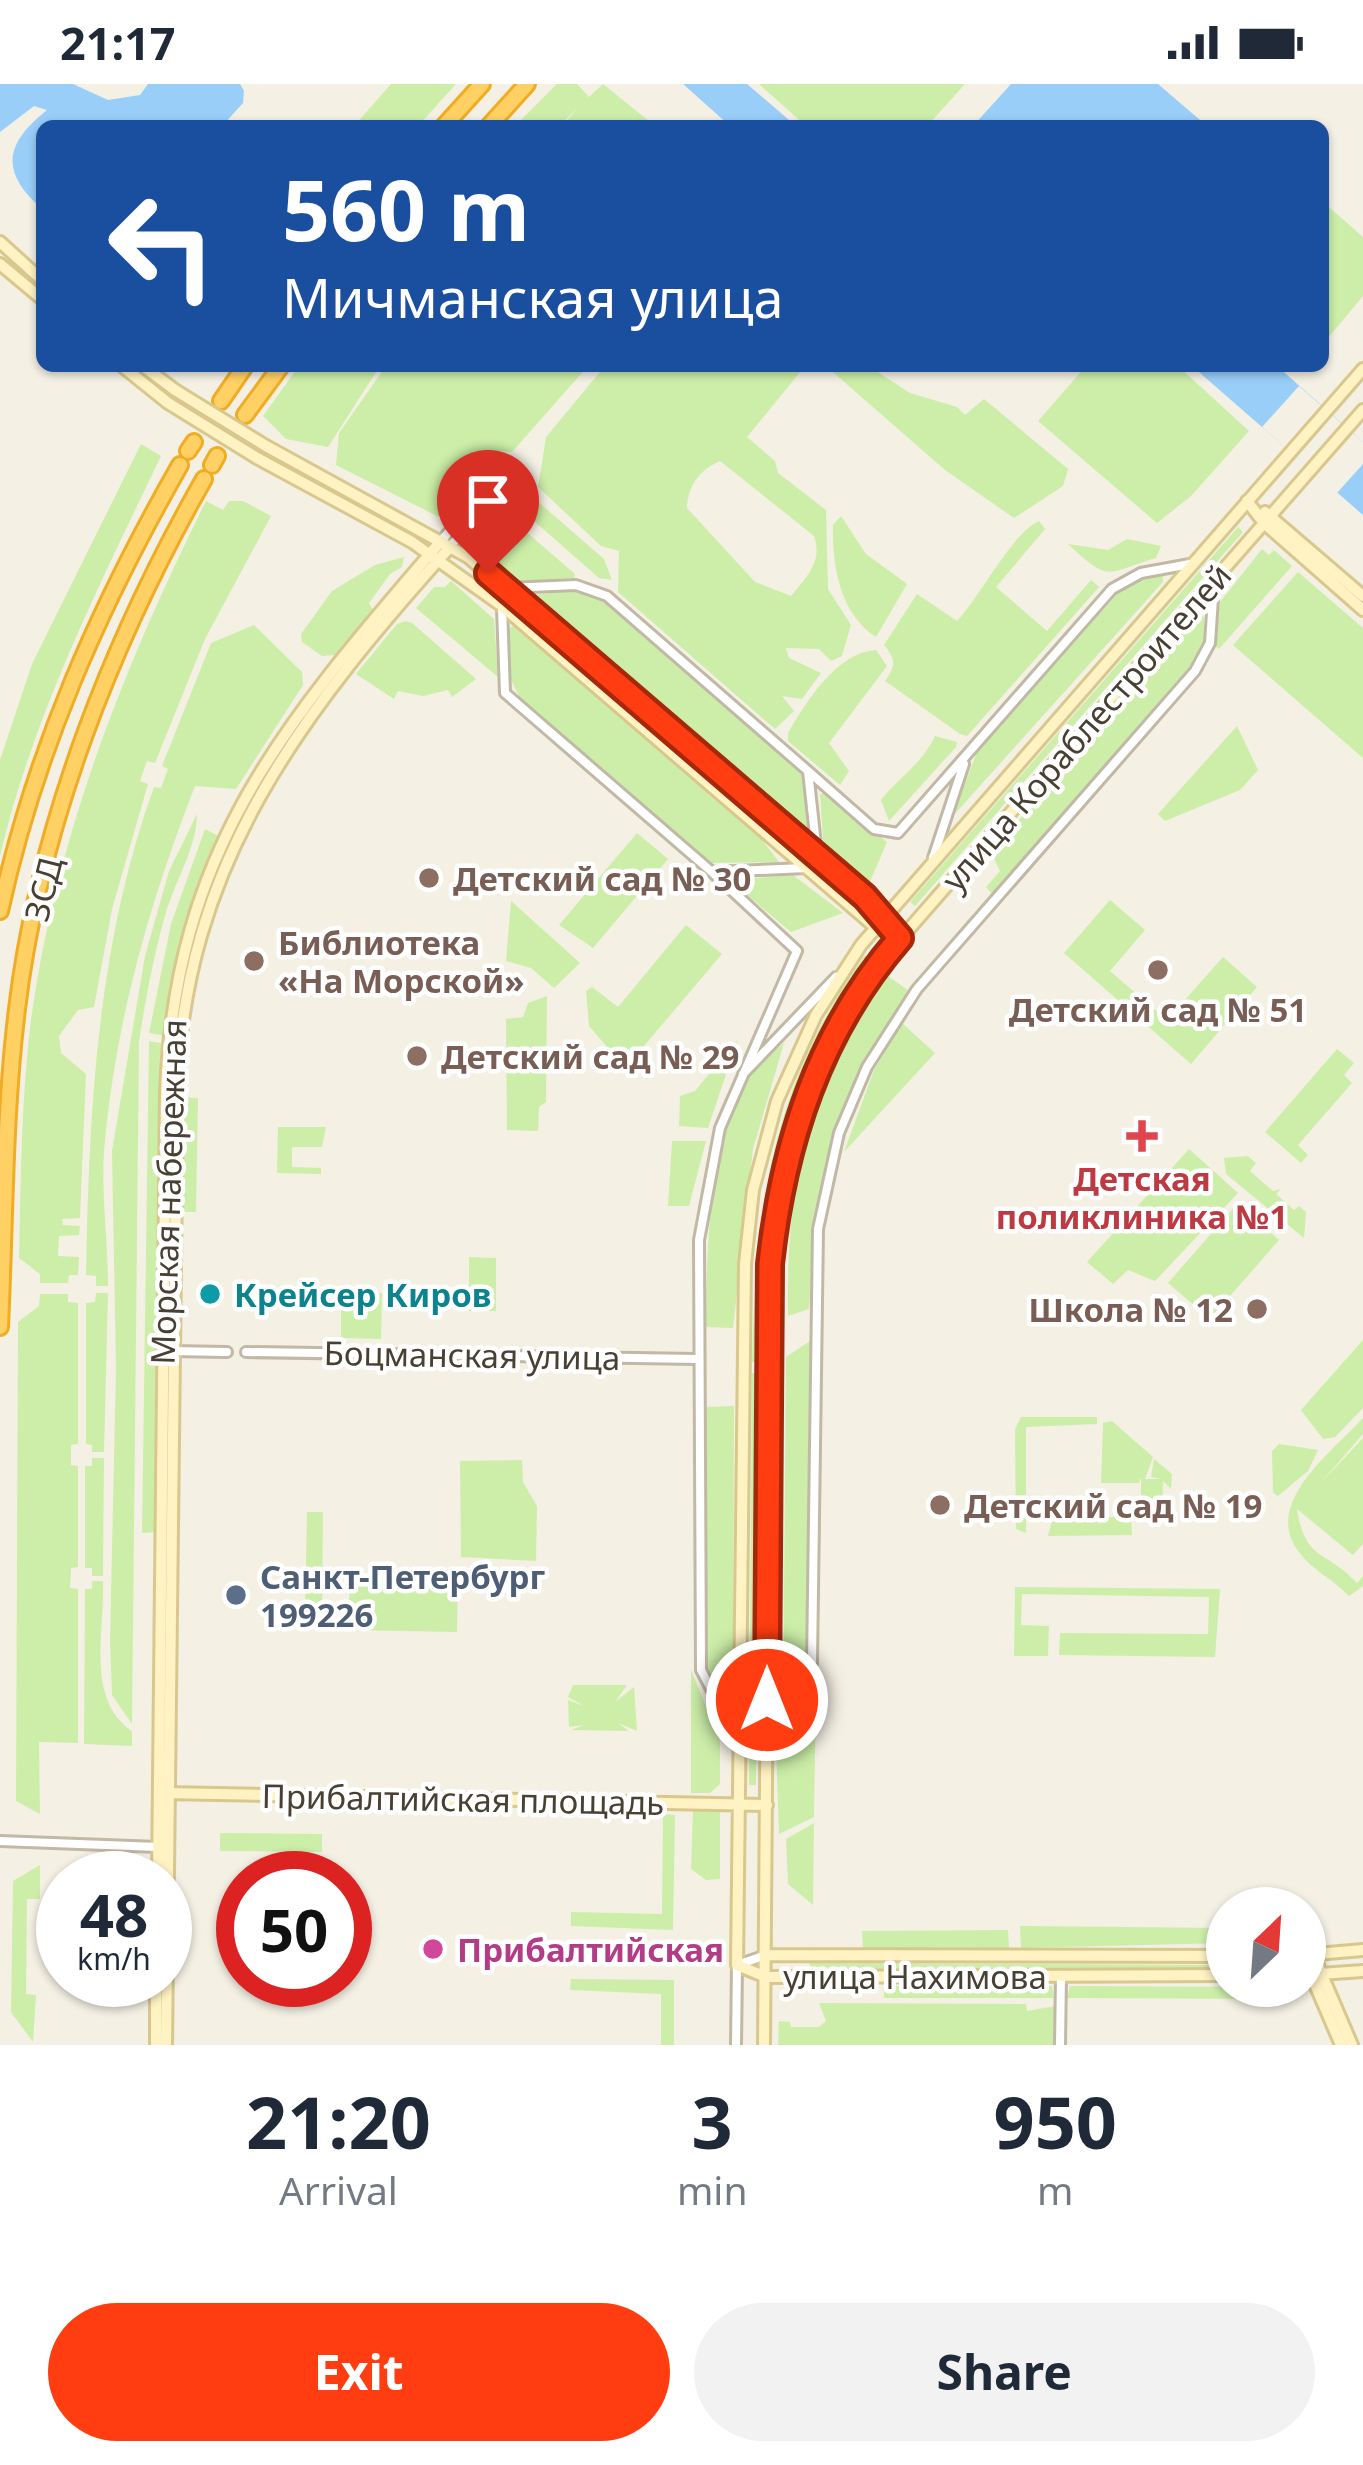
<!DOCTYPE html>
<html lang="en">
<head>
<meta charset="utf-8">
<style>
  :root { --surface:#fff; --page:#f2f2f3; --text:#1f2937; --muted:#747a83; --accent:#ff3d11 }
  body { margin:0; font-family:"Noto Sans",sans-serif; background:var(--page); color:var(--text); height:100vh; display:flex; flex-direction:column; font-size:45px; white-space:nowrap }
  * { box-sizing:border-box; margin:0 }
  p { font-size:39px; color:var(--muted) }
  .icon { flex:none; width:66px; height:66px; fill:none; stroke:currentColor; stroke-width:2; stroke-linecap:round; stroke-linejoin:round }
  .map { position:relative; height:1961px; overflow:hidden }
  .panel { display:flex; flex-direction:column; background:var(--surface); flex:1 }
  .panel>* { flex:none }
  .guide { position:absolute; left:36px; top:36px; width:1293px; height:252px; border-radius:18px; box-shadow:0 3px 9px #0004; background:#1a4fa0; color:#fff; overflow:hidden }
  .needle { width:78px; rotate:25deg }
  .buttons { position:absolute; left:1206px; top:1803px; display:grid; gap:24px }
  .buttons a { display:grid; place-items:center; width:120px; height:120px; border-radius:50%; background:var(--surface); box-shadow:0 3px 9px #0004; font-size:60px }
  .speed { position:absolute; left:36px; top:1767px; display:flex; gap:24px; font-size:60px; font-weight:700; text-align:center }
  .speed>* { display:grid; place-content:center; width:156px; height:156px; border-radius:50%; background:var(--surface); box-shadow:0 3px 9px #0004; line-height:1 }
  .speed small { font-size:30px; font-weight:400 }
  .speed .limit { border:18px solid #d22; background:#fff; color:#111 }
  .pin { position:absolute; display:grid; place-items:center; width:102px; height:102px; color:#fff; margin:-123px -51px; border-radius:50% 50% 50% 0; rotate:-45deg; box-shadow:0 0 12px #0007 }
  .pin .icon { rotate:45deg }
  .me { position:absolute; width:132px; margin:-66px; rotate:0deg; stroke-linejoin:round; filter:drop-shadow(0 0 9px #0008) }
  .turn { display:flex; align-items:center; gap:42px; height:252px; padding:0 48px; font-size:54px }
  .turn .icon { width:156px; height:156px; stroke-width:2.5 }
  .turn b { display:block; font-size:84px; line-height:102px }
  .eta { display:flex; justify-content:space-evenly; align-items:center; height:204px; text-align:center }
  .eta b { font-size:72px; font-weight:700; line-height:84px }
  .primary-button { display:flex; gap:24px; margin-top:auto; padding:24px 48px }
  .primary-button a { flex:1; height:138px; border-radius:72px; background:var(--accent); color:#fff; font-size:48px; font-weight:700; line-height:138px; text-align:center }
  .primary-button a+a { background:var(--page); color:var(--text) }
  .status { display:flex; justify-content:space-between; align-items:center; height:84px; padding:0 60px; background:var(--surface); direction:ltr }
  .status svg { height:33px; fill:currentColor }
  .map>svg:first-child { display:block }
  .green { fill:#cceea8; fill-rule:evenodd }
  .water { fill:#99cef9 }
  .pier { fill:#f4f0e4 }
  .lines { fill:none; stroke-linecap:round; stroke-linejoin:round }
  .street-casing { stroke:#c1b8a6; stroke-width:14 }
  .secondary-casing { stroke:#d9c88e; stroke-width:16 }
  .highway-casing { stroke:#f0ac23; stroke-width:20 }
  .street { stroke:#fff; stroke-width:8 }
  .secondary { stroke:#fff3c4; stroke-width:10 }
  .highway { stroke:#ffd165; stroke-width:14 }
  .secondary-bridge-casing { stroke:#d9c88e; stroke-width:16; stroke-linecap:butt }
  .secondary-bridge { stroke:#fff3c4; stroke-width:10 }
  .route-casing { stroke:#a6280b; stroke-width:30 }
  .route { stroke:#ff3d11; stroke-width:21 }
  .education-dot { fill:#8d6e63; stroke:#fff; stroke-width:4.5 }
  .health-dot { fill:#e0444e; stroke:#fff; stroke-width:4.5 }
  .culture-dot { fill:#0f9aa8; stroke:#fff; stroke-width:4.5 }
  .service-dot { fill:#5c6f8a; stroke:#fff; stroke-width:4.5 }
  .hotel-dot { fill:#d1479c; stroke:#fff; stroke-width:4.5 }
  .labels { text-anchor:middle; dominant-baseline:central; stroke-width:9; stroke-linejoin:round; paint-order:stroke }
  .street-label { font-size:33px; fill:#474033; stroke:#fff }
  .education-label { font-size:33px; font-weight:bold; fill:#785e54; stroke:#fff; text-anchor:start }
  .health-label { font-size:33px; font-weight:bold; fill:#be3a42; stroke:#fff }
  .culture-label { font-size:33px; font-weight:bold; fill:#0d838f; stroke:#fff; text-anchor:start }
  .service-label { font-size:33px; font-weight:bold; fill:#4e5e75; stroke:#fff; text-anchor:start }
  .hotel-label { font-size:33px; font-weight:bold; fill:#b23c85; stroke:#fff; text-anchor:start }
</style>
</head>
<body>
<div class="status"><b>21:17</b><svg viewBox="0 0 49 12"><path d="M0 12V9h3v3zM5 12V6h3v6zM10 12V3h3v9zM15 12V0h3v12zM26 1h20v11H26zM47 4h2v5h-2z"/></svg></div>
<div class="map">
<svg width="1363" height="1961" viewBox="0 0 1363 1961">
  <rect width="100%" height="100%" fill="#f4f0e4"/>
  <path class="green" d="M391 0H456L418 42H354Z
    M557 0H577L589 13 603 0 655 42H563L578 23 560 42H515Z
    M759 0H965L927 42H806Z
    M1323 118 1363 153V212L1323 260Z
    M299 282H380L328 363 286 355 263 332Z
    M386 282H588L512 368 501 367 439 433 336 381 339 349Z
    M605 282H805L747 353 775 377 778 389 826 426 828 505 851 541 842 572 831 577 819 565 786 564 789 574 821 589 802 615 782 612 794 627 775 645 618 508 619 467 601 462 538 403 546 353ZM720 377 814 452C823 477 807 493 791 512L755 498 687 424C688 402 699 386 720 377Z
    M826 282H868L910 309 957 323 965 331 984 315 1068 385 1063 402 1014 434 945 386Z
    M1086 282H1178L1249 347 1191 412 1157 439 1038 337Z
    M141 360 161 372C99 502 33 631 0 772V676L32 580Z
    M528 409 604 475 612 496 599 494 518 423Z
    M206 417 223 426 229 417H243L271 432 205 555 155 679 147 677 140 697 148 700 112 825 94 923 78 926 59 952 61 969 86 990 80 1134 62 1135 63 1141 80 1142 79 1151 59 1152 58 1172 79 1173 78 1191H69L68 1199H40V1190L19 1174C21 1094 21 1015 31 936 56 752 124 582 206 417Z
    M502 427 575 490 574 494 521 497 476 468 481 450Z
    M841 432 866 470 907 500 876 553C840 530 832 482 833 441Z
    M1039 437 1045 445 996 503 1047 547 1091 496 1099 503 967 652 960 650 885 597C896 582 896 575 884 561L917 510 957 537C981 512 1012 449 1039 437Z
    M1238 443 1243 448 915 822 910 818Z
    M1127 455 1161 462 1156 474C1105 489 1111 500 1068 460L1108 466Z
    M1262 465 1269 471 1274 466 1292 482 1219 565 1214 561 1220 518Z
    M404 473 402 483 390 490 369 519 373 527 335 571 322 572 302 558 301 550 332 507 375 481Z
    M1298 488 1363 544V674L1233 561Z
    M1163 492V498L952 733 977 668 1117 510 1140 495Z
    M451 497 494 535 498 593 416 524 434 503H445Z
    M580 506 600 513 800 689 807 699 809 748 771 725 563 544 531 511Z
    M1199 530 1204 533V558L1190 583 992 810 986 803 1000 787 991 768Z
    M406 537 412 539 476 595 452 613 448 606 423 612 398 607 394 615 356 590 397 540Z
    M254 541 302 588 303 601 236 705 195 702C150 817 117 932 105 1056 100 1104 108 1154 108 1202H96V1192L86 1191C89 1026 97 860 154 703L161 704 168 685 162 682 211 559Z
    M514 542 753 744 779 778 711 779 520 614 510 594 508 544Z
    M876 566 887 582 829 659 849 687 840 701 788 657V649C806 618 837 568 876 566Z
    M1237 642 1258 686 1240 706 1165 737 1158 730Z
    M935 652 957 658 956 663 889 737 881 716C898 694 922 680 935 652Z
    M826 709 887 758 868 802 823 756 820 710Z
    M197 730C197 763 176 795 166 828 154 870 146 913 139 957L132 1640 112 1611 110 1557 116 1284 112 1067 145 872 169 787Z
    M205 745 218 752 197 800 166 952 149 949 171 840Z
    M637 749 668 775 593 864 559 841Z
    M793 791 843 829 791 848 729 796Z
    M1110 816 1145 846 1110 887 1167 936 1223 873 1257 903 1191 980 1064 869Z
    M511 817 580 879 554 904 531 884 506 877Z
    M686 841 722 870 627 982 623 981 589 942 586 907 592 903 618 923Z
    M865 871 870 875C778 1004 763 1125 760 1278H752C756 1123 771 1001 865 871Z
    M885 890 909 907C835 1026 819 1087 809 1225L788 1232C785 1108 809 993 885 890Z
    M547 912 546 1018 539 1023 538 1047 507 1046 506 935 523 933 528 919Z
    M902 939 935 969 844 1068 874 986Z
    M738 955 708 1044 679 1042 680 1012 695 1007Z
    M149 957 166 960 159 1448 142 1449Z
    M784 959 753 1065 733 1244 705 1243C707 1185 709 1042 742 996 752 982 771 970 784 959Z
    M1337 965 1354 979 1344 991 1352 999 1298 1061 1308 1071 1301 1079 1265 1048Z
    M182 1013 198 1014 196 1128H180Z
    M278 1043H326L322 1063H292V1083L321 1084V1090L277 1089Z
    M672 1057H706L689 1122H668Z
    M1189 1065 1238 1109 1155 1197 1128 1186 1113 1200 1087 1178Z
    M1248 1072 1256 1079 1250 1087 1273 1107 1281 1105 1276 1110 1294 1126 1299 1122 1306 1128 1304 1154 1226 1090 1224 1074Z
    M1237 1120 1279 1156 1210 1235 1168 1199Z
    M469 1173 496 1174V1227H469Z
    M341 1208 382 1209 381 1255 341 1254Z
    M96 1209H108L104 1368H92V1361L86 1360V1219L95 1218Z
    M40 1210H68V1218L78 1219V1360L71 1361V1381L78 1382V1483L71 1484 70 1504 78 1505V1659L39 1658 40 1730 16 1717 18 1238 39 1222Z
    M1363 1256V1324L1335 1353 1323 1355 1301 1326Z
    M810 1257 806 1566 783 1627 786 1273Z
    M752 1289H759L756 1701H749Z
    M734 1322 733 1620 706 1583 705 1323Z
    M1021 1333H1097V1340L1026 1343V1449L1016 1445 1015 1345Z
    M1363 1334V1350L1318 1402 1363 1354V1460L1353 1471 1297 1425C1305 1478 1327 1466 1357 1499L1363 1492V1502L1349 1512C1333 1495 1313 1487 1299 1468 1261 1420 1333 1367 1363 1334Z
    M1112 1337 1153 1373 1145 1395H1161L1151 1393 1154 1375 1172 1390 1171 1405 1163 1397 1162 1432H1141V1393L1139 1399H1101L1103 1339Z
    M1279 1360 1318 1366 1308 1387 1278 1412 1273 1409 1272 1367Z
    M92 1374H104L103 1492H92V1484H85V1382H92Z
    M522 1376 523 1398 537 1422 536 1477 461 1473 460 1377Z
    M307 1428H323L322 1524 305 1523Z
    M1053 1433H1131L1132 1451 1048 1452Z
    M350 1490 458 1492 457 1548 348 1546Z
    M92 1497H103C105 1545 85 1616 132 1647V1662L84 1660 85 1505H92Z
    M1015 1503 1220 1505 1215 1573 1059 1571 1060 1549 1208 1550 1209 1513 1022 1510 1021 1541 1049 1542 1048 1572H1014Z
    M691 1586 720 1657V1700L710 1709H691Z
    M573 1601H627L615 1618 634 1603 637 1647 618 1639 629 1647 571 1646 584 1641 569 1643 568 1616 584 1622 568 1613Z
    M816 1601 814 1733 779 1750 776 1663Z
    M693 1725 720 1726V1795L706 1796 691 1785Z
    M663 1730 675 1731 673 1846 571 1842V1828L662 1830Z
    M814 1739 813 1821 788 1800 786 1755Z
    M220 1749 322 1750V1768L220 1767Z
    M40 1781V1815H27L26 1910 36 1911 33 1958 11 1928 13 1797Z
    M1020 1842 1227 1844V1859L1021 1864Z
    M1008 1846 1009 1864H863L862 1847Z
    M810 1879 1227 1881V1887L810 1886Z
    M571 1895 674 1896V1961H661V1910L570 1906Z
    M884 1902H1052L1054 1914H884Z
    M1070 1902 1289 1903V1915L1067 1914Z
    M819 1919 1026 1920 1027 1927 1055 1922 1054 1961H778L779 1937 790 1938 791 1943H819L826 1937Z"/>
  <path class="water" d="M0 0H73L108 16 140 11 148 0H240L244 7 243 19 222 42H42V125C1 89 3 61 47 26L34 22 0 48Z
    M683 0H747L796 42H730Z
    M1011 0H1158L1207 42H973Z
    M1192 282H1277L1363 358V431Z"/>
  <path class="pier" d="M1299 302 1363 358V380L1337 409 1262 343Z"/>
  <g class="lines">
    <defs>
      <path id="street" d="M441 457 495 395H503L450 463
        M508 504 576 501 607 512 808 687 817 770
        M502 523 505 609 712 788 806 784
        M808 687 874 745 898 749 1112 505 1141 489 1190 480
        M933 774 964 680
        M712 788 797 867 720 1044 699 1156 701 1586 738 1656
        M743 990 836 893
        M170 1267 227 1268
        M246 1268 697 1275
        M768 1662 812 1579 818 1145 839 1049 867 983 917 905 1195 587 1210 559 1214 499
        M0 1757 158 1763
        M736 1961 737 1881 766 1871
        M1060 1961 1061 1892"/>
      <path id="secondary" d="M0 158 42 196
        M0 180 42 215
        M122 282 168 319
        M143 282 175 306
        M266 362 468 473 865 813 900 854
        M257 374 412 458 502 522 875 843 897 853
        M1247 417 1264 439 1363 526
        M1265 428 1363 512
        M164 1709 767 1721
        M158 1794 166 1008C175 761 289 634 441 457
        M1313 1870 1352 1961
        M766 1871 1227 1872
        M1305 1871 1363 1866
        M1312 1874 1311 1891 1341 1961
        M1320 1890 1363 1887
        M1227 1891 766 1893 737 1881 745 1180 753 1106 777 1017 816 931 861 861 1363 285
        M156 1961V1896
        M166 1961 177 1009C183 779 304 626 450 463
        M764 1961 770 1181C782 1071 812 965 881 877L1363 326"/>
      <path id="highway" d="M444 42 482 0
        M489 42 527 0
        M221 317 245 282
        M245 331 281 282
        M188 367 194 358
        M212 381 217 372
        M0 827C35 667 99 523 180 381
        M0 1243C5 1138 4 1030 17 925 39 741 113 555 204 395"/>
    </defs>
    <use href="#street" class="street-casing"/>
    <use href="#secondary" class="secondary-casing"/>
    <use href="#highway" class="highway-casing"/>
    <use href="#street" class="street"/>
    <use href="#secondary" class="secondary"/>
    <use href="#highway" class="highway"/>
    <defs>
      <path id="secondary-bridge" d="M175 306 266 362
        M168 319 257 374"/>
    </defs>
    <use href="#secondary-bridge" class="secondary-bridge-casing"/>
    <use href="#secondary-bridge" class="secondary-bridge"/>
  </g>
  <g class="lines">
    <defs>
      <path id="route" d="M488 489 865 813 900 854C819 947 783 1060 770 1180L767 1616"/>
    </defs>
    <use href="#route" class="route-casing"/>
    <use href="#route" class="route"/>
  </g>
  <g class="education-dot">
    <circle cx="429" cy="794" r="12"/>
    <circle cx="254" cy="877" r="12"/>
    <circle cx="1158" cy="886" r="12"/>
    <circle cx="417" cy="972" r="12"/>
    <circle cx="1257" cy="1225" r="12"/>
    <circle cx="940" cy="1421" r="12"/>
  </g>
  <path class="health-dot" d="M1136 1034h12v12h12v12h-12v12h-12v-12h-12v-12h12z"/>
  <circle class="culture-dot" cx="210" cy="1210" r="12"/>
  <circle class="service-dot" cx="236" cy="1511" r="12"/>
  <circle class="hotel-dot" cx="433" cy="1865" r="12"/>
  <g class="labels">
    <g class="street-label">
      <text transform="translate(1086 643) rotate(-49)">улица Кораблестроителей</text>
      <text transform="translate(43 805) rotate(-76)">ЗСД</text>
      <text transform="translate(168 1108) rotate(-88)">Морская набережная</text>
      <text transform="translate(472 1271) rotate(1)">Боцманская улица</text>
      <text transform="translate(463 1715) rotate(1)">Прибалтийская площадь</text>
      <text x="915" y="1892">улица Нахимова</text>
    </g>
    <g class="education-label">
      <text x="453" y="794">Детский сад № 30</text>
      <text x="278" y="858">Библиотека<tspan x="278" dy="38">«На Морской»</tspan></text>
      <text x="1158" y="925" text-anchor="middle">Детский сад № 51</text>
      <text x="441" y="972">Детский сад № 29</text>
      <text x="1233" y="1225" text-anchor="end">Школа № 12</text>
      <text x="964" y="1421">Детский сад № 19</text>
    </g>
    <g class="health-label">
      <text x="1142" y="1094">Детская<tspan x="1142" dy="38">поликлиника №1</tspan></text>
    </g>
    <g class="culture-label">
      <text x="234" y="1210">Крейсер Киров</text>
    </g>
    <g class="service-label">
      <text x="260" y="1492">Санкт-Петербург<tspan x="260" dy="38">199226</tspan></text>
    </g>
    <g class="hotel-label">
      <text x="457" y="1865">Прибалтийская</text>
    </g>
  </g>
</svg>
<div class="buttons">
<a><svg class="needle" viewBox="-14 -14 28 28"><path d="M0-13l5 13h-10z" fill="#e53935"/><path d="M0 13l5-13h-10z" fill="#747a83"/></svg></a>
</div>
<div class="speed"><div>48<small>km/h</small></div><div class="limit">50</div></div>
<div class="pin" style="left:488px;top:489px;background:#d93025"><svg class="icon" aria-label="arrive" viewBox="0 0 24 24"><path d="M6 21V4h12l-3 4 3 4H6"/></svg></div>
<svg class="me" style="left:767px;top:1616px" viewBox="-20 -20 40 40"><circle r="17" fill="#ff3d11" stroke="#fff" stroke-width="3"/><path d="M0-11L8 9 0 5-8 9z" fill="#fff"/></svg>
<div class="guide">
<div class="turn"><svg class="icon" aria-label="left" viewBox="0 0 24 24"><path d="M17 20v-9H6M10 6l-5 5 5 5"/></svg><div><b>560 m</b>Мичманская улица</div></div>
</div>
</div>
<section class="panel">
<div class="eta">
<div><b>21:20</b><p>Arrival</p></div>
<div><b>3</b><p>min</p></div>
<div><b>950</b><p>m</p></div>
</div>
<div class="primary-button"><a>Exit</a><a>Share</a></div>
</section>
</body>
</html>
